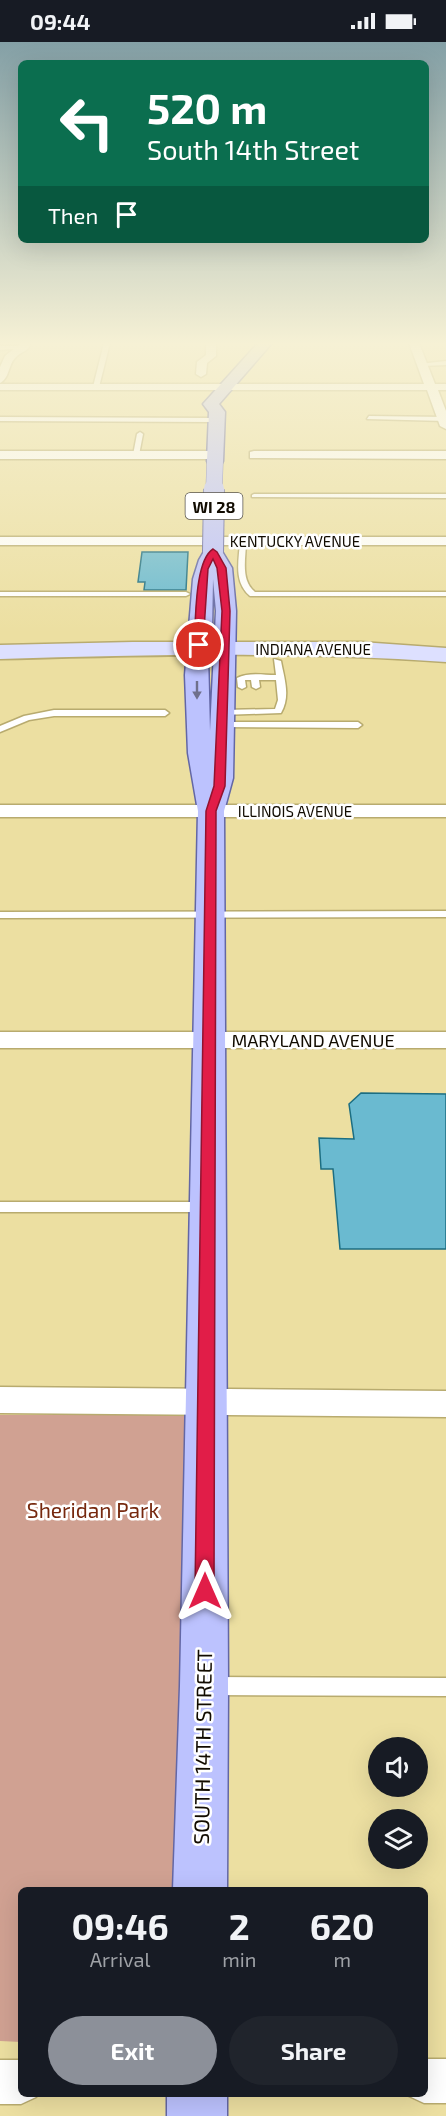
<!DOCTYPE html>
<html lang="en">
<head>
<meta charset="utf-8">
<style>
  :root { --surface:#171b24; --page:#20242c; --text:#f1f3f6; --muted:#9ea1a6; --accent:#8c9099 }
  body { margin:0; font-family:"Exo 2",sans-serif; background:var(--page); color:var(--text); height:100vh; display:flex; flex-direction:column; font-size:22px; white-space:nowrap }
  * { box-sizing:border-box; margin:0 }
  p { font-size:20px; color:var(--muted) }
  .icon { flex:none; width:33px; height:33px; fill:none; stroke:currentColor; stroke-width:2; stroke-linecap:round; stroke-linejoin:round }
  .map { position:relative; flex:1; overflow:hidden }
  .side { position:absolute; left:18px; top:1845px; width:410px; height:210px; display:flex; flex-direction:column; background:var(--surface); border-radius:9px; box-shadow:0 6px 24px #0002 }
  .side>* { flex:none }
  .banner { position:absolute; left:18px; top:18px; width:411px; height:183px; border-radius:9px; box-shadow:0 6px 24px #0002; background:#0b6e4f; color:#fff; overflow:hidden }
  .fabs { position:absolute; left:368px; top:1695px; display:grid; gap:12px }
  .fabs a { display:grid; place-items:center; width:60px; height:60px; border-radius:50%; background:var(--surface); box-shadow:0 6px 24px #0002; font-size:30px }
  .pin { position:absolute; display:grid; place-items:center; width:51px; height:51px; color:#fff; margin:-26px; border:3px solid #fff; border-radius:50%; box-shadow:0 2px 6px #0007 }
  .me { position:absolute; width:66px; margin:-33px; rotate:0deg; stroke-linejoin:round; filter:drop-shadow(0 0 4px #0008) }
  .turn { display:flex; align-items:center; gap:21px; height:126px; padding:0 30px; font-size:27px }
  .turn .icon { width:78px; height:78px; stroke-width:2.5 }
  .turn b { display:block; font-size:42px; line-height:51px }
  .then { display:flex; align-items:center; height:57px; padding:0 30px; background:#0003; gap:12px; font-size:22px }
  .eta { display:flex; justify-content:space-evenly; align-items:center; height:102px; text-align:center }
  .eta b { font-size:36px; font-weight:700; line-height:42px }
  .primary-button { display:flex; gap:12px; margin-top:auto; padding:12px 30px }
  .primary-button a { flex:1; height:69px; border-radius:36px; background:var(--accent); color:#fff; font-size:24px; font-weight:700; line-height:69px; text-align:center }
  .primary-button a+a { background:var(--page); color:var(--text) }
  .status { display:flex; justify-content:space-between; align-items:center; height:42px; padding:0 30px; background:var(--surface); direction:ltr }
  .status svg { height:16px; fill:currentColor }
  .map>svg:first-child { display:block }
  .green { fill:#d0a192 }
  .building { fill:#6abad0; stroke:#1c6e82; stroke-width:1.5 }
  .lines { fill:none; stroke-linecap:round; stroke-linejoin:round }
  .lane-casing { stroke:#b8ab6f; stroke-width:3 }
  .street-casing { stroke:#b8ab6f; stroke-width:3 }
  .secondary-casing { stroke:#b8ab6f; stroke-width:3 }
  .primary-casing { stroke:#6367a5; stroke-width:3 }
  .lane { fill:#fff; fill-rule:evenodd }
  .street { fill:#fff; fill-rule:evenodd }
  .secondary { fill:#dde0ff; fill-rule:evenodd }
  .primary { fill:#bcc2fe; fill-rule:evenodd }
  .primary-bridge-far1-casing { stroke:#6367a5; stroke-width:17; stroke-linecap:butt }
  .primary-bridge-casing { stroke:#6367a5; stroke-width:22; stroke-linecap:butt }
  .primary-bridge-far1 { stroke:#bcc2fe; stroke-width:16 }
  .primary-bridge { stroke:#bcc2fe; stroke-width:20 }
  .oneway { fill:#6f708c }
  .route { fill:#e11d48; stroke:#92132f; stroke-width:1.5 }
  .labels { text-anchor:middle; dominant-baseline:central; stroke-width:5; stroke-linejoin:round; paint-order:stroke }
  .far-street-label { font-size:15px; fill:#110b00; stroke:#fff }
  .shield { fill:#fff; stroke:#58544c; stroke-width:1.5 }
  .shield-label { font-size:16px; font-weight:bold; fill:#110b00 }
  .street-label { font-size:18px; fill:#110b00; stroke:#fff }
  .near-park-label { font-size:21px; fill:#76280e; stroke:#fff }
  .near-street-label { font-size:21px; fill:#110b00; stroke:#fff }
</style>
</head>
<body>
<div class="status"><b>09:44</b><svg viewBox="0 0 49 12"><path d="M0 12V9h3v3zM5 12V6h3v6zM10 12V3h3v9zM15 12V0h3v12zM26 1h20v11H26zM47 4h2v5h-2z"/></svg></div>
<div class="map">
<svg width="446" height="2074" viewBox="0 0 446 2074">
  <rect width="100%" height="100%" fill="#ecdfa1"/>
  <path class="green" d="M0 1373H189L176 1848H21V2000L0 1999Z"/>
  <path class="building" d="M142 510H188L186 548H144L145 540H138Z
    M361 1051 446 1052V1207H340L333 1127H321L319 1096 354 1097 349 1062Z"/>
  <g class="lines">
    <defs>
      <path id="lane" d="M104 301H110L99 345 96 347 93 345Z
        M0 304H24L27 306 0 308Z
        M446 319V323L422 324 419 322Z
        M369 374 446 375V379L367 377Z
        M0 375 216 376 219 378 216 380 0 379Z
        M140 390 143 392 139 413 136 415 133 413 137 392Z
        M254 452H446V456L252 455V453Z
        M243 497 246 499C246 516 240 538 255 550H446V554H250C233 539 239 519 240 499Z
        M0 550H186L190 552 186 554H0Z
        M274 617 281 619C284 636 291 654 281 671L221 673V669L224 668 275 667 278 658 276 638H259L260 645 256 647 252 645 251 638H245L246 645 242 647 238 645 237 636C248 630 263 633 276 633Z
        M54 668H165L169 671 165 674H54L29 678 0 690V684L24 674Z
        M223 680H358L362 683 358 686 220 685V681Z
        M446 869V875L0 876V870Z
        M0 1160H206L211 1161 213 1165 211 1169 206 1170H0Z
        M211 1635 446 1636V1654L211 1653 205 1650 202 1644 205 1638Z"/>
      <path id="street" d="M21 301H31C28 310 22 309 16 315 8 322 10 336 0 341V325L5 314Z
        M206 301H216V314L207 321 206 332 201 335 196 332 197 320 206 313Z
        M409 301H419L435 342H446V348H438L446 369V387L440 384 427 348H0V342H424Z
        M0 409H215L221 413 215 417H0Z
        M254 409H446V417L250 416V410Z
        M0 495H446V503H0Z
        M0 763H446V775H0Z
        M0 990H446V1006H0Z
        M0 1345 446 1349V1375L0 1371Z
        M424 2017H446V2061H424L409 2054 408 2052H424Z
        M0 2018H21V2052H38L36 2055 21 2062H0Z"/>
      <path id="secondary" d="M133 600H361L446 606V620C298 609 149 613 0 617V603Z"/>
      <path id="primary" d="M258 301H272L219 362 225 370 223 419 221 423H209L207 419 209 370 203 362Z
        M213 504 220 506 232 526 236 569 233 736 224 769 228 1644 227 1848H173L180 1644 198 769 188 711 185 633 193 537 199 518 206 506ZM213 537 216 569 210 689 208 613 212 589Z
        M167 2052H227V2074H167Z"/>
    </defs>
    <use href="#lane" class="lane-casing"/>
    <use href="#street" class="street-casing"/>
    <use href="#secondary" class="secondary-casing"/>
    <use href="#primary" class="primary-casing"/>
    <use href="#lane" class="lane"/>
    <use href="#street" class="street"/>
    <use href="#secondary" class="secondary"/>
    <use href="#primary" class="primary"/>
    <defs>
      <path id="primary-bridge-far1" d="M214 448 215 419"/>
      <path id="primary-bridge" d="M213 510 214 447"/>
    </defs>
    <use href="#primary-bridge-far1" class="primary-bridge-far1-casing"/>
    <use href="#primary-bridge" class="primary-bridge-casing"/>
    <use href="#primary-bridge-far1" class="primary-bridge-far1"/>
    <use href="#primary-bridge" class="primary-bridge"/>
  </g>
  <defs><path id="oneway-solid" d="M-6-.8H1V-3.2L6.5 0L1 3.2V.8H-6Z" transform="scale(1.5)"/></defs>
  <use class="oneway" href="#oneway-solid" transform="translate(197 648) rotate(90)"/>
  <linearGradient id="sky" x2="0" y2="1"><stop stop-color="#84a0a6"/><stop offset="0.51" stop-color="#f6f1d5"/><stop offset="1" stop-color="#f6f1d5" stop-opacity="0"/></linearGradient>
  <rect width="446" height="591" fill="url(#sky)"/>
  <path class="route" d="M213 507 217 510 226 526 230 569 225 744 216 769 214 1549 212 1556 205 1558 198 1556 195 1549 206 769 214 744 222 569 217 526 213 517 208 527 203 603 199 606 194 603C196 581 194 519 213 507Z"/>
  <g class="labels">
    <g class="far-street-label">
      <text x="295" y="499">KENTUCKY AVENUE</text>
      <text x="313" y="607">INDIANA AVENUE</text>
      <text x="295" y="769">ILLINOIS AVENUE</text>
    </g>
    <rect class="shield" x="185.5" y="451" width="57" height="26" rx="4.5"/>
    <g class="shield-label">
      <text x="214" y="464">WI 28</text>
    </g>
    <g class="street-label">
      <text x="313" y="998">MARYLAND AVENUE</text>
    </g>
    <g class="near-park-label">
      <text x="93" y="1467">Sheridan Park</text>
    </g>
    <g class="near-street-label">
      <text transform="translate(202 1705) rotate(-89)">SOUTH 14TH STREET</text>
    </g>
  </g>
</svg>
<div class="fabs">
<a><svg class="icon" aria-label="sound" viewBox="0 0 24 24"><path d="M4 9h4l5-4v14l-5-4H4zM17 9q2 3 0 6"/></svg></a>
<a><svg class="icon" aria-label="layers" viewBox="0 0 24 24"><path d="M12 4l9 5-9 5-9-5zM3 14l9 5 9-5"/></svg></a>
</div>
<div class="pin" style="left:199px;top:603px;background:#d93025"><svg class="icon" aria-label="arrive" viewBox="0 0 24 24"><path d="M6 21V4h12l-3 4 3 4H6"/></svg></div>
<svg class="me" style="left:205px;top:1549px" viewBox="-20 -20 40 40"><path d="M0-17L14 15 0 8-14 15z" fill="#e11d48" stroke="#fff" stroke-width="4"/></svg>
<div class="banner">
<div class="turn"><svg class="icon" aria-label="left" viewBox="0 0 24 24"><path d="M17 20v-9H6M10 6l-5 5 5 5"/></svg><div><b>520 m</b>South 14th Street</div></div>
<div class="then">Then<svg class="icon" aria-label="arrive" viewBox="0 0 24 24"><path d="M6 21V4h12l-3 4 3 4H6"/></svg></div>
</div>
<section class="side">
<div class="eta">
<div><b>09:46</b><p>Arrival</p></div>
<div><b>2</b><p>min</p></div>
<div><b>620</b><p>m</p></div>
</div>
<div class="primary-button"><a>Exit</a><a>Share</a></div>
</section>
</div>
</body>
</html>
